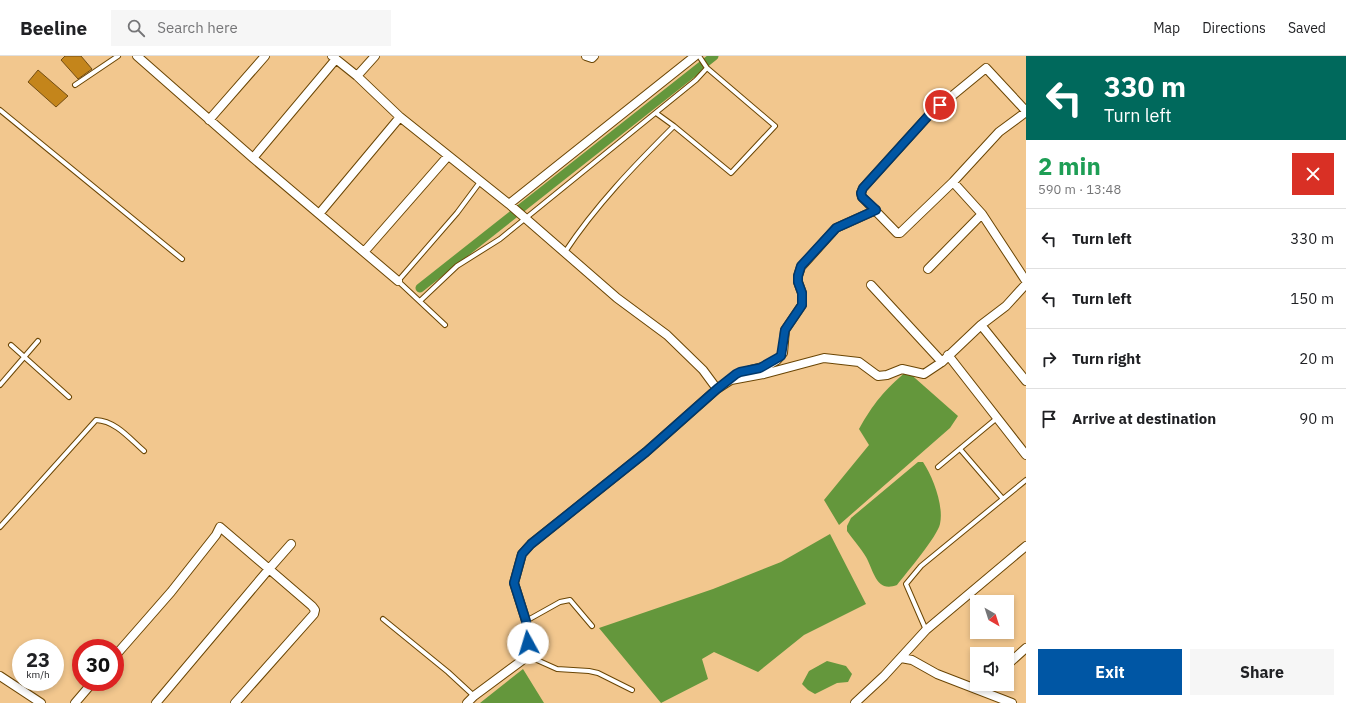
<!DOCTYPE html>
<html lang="en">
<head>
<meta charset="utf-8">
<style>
  :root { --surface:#fff; --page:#f6f6f6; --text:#202124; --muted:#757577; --line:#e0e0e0; --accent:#0056a4 }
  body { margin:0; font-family:"IBM Plex Sans",sans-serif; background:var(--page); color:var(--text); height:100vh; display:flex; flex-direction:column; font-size:15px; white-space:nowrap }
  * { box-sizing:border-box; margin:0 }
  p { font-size:13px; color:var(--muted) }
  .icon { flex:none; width:22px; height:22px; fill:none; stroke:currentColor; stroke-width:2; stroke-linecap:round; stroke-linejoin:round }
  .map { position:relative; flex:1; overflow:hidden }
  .side { display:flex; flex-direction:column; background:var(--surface); width:320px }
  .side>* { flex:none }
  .top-card { background:#00695c; color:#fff; overflow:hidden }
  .needle { width:26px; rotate:141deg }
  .fabs { position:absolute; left:970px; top:539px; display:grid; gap:8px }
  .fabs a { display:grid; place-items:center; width:44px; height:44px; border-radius:0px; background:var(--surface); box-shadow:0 2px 6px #0003; font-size:20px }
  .speed { position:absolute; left:12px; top:583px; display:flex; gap:8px; font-size:20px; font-weight:700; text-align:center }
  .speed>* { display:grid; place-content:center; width:52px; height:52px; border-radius:50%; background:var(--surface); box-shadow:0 2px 6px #0003; line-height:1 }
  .speed small { font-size:10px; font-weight:400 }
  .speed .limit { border:6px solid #d22; background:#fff; color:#111 }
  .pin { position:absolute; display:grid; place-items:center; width:34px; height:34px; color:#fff; margin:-17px; border:2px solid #fff; border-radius:50%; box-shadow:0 1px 4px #0007 }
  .me { position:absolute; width:44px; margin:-22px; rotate:354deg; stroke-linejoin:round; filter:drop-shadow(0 0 3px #0008) }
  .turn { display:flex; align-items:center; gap:14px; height:84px; padding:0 12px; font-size:18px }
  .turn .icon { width:52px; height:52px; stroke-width:2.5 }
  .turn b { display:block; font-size:28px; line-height:34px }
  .round { display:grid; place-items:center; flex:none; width:42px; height:42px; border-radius:0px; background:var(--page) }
  .headline { display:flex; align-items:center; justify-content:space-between; height:68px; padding:0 12px }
  h1 { font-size:24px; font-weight:700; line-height:30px; color:#1e9e55 }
  .button { display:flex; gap:8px; margin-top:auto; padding:8px 12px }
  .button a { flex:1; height:46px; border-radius:0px; background:var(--accent); color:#fff; font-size:16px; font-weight:700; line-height:46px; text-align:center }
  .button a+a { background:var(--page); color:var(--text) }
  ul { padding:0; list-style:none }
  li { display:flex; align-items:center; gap:12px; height:60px; padding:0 12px; border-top:1px solid var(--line) }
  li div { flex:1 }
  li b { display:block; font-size:15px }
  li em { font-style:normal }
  header { display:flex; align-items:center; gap:24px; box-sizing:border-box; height:56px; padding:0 20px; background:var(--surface); border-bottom:1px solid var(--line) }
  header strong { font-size:19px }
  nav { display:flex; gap:22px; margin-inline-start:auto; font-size:14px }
  .search { width:280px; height:36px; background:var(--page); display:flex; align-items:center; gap:10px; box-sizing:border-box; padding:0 14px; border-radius:0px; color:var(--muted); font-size:15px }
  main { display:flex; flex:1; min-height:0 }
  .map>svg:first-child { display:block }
  .water { fill:#64973c }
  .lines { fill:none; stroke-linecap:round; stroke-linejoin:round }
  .canal { stroke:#64973c; stroke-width:9 }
  .building { fill:#c4851b; stroke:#734d12 }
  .lane-casing { stroke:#6a4504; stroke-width:6 }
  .street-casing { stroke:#6a4504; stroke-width:10 }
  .lane { stroke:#fff; stroke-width:4 }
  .street { stroke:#fff; stroke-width:8 }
  .route-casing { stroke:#00386b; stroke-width:10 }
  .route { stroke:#0056a4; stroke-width:7 }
</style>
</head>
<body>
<header>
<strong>Beeline</strong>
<div class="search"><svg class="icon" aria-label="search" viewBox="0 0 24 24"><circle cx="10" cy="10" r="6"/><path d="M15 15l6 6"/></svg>Search here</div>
<nav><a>Map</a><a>Directions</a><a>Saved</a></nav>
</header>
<main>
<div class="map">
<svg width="1026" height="647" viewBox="0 0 1026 647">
  <rect width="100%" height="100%" fill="#f2c78e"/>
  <path class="water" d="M907 315 958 360 950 372 839 469 824 444 869 389 859 373C873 348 885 333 907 315Z
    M918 406H923C933 421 944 450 940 468 937 481 907 516 897 529 876 537 874 515 866 501 861 492 853 484 847 475V470L851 462Z
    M830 478 866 548 804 579 758 616 714 596 702 603 708 623 661 647 599 572 713 533 781 506Z
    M827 605 846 610 852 618 848 626 837 627 815 638 808 634 802 628 809 615Z
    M523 613 544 647H480Z"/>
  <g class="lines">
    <path class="canal" d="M420 232 714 0"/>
  </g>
  <path class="building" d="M65 0H81L92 13 78 23 61 4Z
    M38 14 68 40 56 51 28 26Z"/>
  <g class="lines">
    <defs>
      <path id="lane" d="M75 29 118 0
        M0 54 182 203
        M656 57 674 70 731 117 775 70 707 12
        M565 196C596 149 635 109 674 70
        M420 245 457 210 500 183 696 24 707 12 699 0
        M445 269 398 225 457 157 480 126
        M11 289 69 341
        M0 329 38 285
        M960 393 1003 443
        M938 411 997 362
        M0 471 96 364C116 365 130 383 144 395
        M383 563 448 616 474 640
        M526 565 560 546 570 544 592 570
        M926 574 906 528 921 510 1026 424
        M528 600 557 613 589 615 598 617 632 634"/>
      <path id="street" d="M137 0 253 102 398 225
        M332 0 357 20 400 61 509 148 617 242 667 279 703 314 717 333 731 324 764 318 824 302 859 306 878 320 887 319 902 313 924 318 942 306 981 269 1006 250 1026 228
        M586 0 592 2 594 0
        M357 20 375 0
        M1026 55 986 12 930 58 863 132 861 137 862 141 897 177H900L953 126 999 76 1026 56
        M209 64 265 0
        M253 102 336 3
        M953 126 982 158 1026 225
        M509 148 695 0
        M319 158 400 61
        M364 196 448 100
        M928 213 982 158
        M871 229 942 306
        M981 269 1026 325
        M948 299 1026 399
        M750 314 767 310 777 304 783 297 785 274 802 249V237L798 226V220L801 211 836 172 876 154
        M115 600 171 536 216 479 220 471 269 513 156 647
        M901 602 912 604 937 618 1012 647
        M1007 609 1026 592
        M0 620 41 647
        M75 647 93 626
        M235 647 314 558 315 554 312 550 269 513 291 488
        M467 647 474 640 528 600 526 565 514 527 522 498 531 488 646 396 717 333
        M855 647 884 620 926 574 1026 490"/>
    </defs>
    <use href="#lane" class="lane-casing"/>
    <use href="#street" class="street-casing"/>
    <use href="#lane" class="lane"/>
    <use href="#street" class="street"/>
  </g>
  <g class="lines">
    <defs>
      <path id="route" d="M528 587 526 565 514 527 522 498 531 488 646 396 717 333 736 318 740 316 760 312 781 300 785 274 802 249V237L798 226V220L801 210 836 172 876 154 862 141 861 137 863 132 930 58 940 49"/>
    </defs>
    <use href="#route" class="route-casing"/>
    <use href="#route" class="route"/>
  </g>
</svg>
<div class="fabs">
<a><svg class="needle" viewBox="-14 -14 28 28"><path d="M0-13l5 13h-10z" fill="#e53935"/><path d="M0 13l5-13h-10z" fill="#757577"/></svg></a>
<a><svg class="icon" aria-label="sound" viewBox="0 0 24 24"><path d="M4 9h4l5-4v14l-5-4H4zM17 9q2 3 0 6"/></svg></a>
</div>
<div class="speed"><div>23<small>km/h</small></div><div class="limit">30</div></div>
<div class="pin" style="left:940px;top:49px;background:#d93025"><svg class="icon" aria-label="arrive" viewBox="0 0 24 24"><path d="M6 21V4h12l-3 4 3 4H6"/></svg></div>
<svg class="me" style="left:528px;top:587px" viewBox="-20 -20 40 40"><circle r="19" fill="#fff"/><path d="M0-13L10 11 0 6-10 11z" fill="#0056a4"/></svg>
</div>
<section class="side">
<div class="top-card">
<div class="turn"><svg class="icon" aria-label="left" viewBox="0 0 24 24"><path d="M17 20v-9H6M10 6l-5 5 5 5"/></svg><div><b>330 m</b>Turn left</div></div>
</div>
<div class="headline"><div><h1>2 min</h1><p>590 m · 13:48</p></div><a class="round" style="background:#d93025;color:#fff"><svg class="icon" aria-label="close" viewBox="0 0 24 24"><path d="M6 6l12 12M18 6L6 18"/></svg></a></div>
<ul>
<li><svg class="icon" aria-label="left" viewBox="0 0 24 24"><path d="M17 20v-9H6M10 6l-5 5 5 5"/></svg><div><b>Turn left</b></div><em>330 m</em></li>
<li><svg class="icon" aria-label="left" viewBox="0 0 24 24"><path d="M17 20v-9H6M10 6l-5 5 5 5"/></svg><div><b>Turn left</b></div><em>150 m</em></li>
<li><svg class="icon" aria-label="right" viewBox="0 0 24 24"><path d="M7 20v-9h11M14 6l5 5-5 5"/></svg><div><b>Turn right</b></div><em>20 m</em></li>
<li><svg class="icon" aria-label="arrive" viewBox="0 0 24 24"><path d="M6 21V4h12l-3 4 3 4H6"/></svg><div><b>Arrive at destination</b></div><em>90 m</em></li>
</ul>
<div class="button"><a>Exit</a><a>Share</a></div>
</section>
</main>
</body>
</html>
